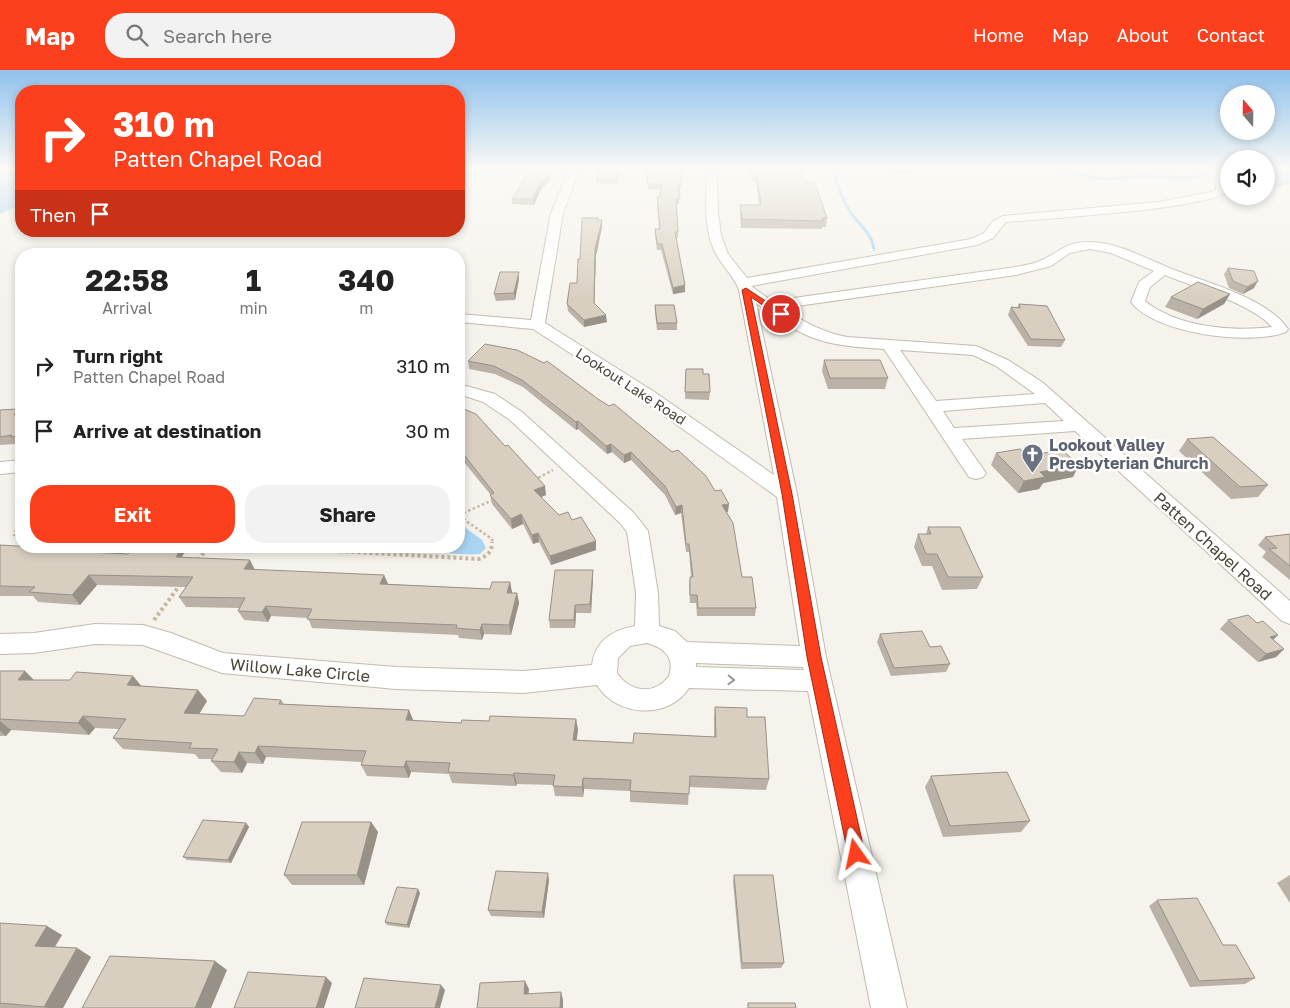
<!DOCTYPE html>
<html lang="en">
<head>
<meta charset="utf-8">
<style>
  :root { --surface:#fff; --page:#f2f2f2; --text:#222; --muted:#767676; --accent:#fc3f1d }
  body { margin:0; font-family:"Golos Text",sans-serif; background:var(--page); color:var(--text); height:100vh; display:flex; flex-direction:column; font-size:19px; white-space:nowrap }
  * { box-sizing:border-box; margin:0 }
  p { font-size:16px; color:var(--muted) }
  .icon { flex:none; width:28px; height:28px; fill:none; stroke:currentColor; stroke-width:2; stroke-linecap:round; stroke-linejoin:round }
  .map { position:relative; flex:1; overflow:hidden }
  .sheet { position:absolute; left:15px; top:178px; width:450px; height:305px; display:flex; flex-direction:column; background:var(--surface); border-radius:20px; box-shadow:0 2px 8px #0003 }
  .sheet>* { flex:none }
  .hud { position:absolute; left:15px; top:15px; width:450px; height:152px; border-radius:20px; box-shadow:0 2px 8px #0003; background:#fc3f1d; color:#fff; overflow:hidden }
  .needle { width:32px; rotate:340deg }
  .buttons { position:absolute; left:1220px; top:15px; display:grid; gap:10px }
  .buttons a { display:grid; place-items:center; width:55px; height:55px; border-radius:50%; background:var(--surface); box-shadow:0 2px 8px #0003; font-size:25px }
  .pin { position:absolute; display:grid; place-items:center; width:42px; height:42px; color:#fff; margin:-21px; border:2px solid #fff; border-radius:50%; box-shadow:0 1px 5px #0007 }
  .me { position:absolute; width:55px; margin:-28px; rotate:348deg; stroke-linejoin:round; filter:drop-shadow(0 0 4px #0008) }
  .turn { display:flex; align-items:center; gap:18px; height:105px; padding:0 15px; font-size:22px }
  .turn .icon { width:65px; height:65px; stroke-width:2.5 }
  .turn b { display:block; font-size:35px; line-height:42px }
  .then { display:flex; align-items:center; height:48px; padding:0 15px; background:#0003; gap:10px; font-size:19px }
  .eta { display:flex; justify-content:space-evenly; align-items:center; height:85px; text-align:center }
  .eta b { font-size:30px; font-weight:700; line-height:35px }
  .primary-button { display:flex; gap:10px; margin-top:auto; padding:10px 15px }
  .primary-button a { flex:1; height:58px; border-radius:20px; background:var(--accent); color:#fff; font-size:20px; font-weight:700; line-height:58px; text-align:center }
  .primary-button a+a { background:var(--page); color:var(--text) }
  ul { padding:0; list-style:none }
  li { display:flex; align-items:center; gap:15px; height:65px; padding:0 15px }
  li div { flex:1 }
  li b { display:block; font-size:19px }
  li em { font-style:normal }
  header { display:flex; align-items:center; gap:30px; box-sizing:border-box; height:70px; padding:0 25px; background:var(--accent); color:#fff }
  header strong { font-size:24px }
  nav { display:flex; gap:28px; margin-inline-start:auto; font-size:18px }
  .search { width:350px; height:45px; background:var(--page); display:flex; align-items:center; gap:12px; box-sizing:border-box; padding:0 18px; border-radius:20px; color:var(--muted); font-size:19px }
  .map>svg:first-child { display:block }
  .water { fill:#a9d4f2 }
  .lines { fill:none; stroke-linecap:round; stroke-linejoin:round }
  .stream { stroke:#a9d4f2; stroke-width:3 }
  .minor-casing { stroke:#c2bbae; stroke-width:2 }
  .path-far1 { stroke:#c4b79f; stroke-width:2.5; stroke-dasharray:2.5 2.5; stroke-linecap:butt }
  .path { stroke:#c4b79f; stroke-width:4; stroke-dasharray:3 3; stroke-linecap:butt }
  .minor { fill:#fff; fill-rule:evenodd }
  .wall { fill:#bab2a6 }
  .shaded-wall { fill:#979187 }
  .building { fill:#d8cfc1; stroke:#979187 }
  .oneway { stroke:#9c9892 }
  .route { fill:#fc3f1d; stroke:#a42913 }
  .labels { text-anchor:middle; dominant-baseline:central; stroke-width:5; stroke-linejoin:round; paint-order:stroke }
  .far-street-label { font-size:14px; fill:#4b4439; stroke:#fff }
  .worship-label { font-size:16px; font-weight:bold; fill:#5b616d; stroke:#fff; text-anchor:start }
  .street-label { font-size:16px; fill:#4b4439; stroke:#fff }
</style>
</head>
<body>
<header>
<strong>Map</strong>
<div class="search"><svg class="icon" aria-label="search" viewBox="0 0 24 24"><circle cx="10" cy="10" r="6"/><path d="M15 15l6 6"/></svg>Search here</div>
<nav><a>Home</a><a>Map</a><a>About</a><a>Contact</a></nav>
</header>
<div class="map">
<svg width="1290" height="938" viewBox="0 0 1290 938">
  <rect width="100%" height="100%" fill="#f6f3ec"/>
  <path class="water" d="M0 98H21V135L0 144Z
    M1266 100 1290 103V114L1266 119Z
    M459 453 482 470 486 478 480 484C457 486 437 480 414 480 386 479 354 483 326 476H459Z"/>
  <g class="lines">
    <path class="stream" d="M833 98C836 114 842 129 851 143 859 155 872 163 874 179
      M1055 98 1089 107 1107 109 1143 106 1186 108 1208 105
      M459 105 534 98"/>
    <defs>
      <path id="minor" d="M570 98H580L563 143 545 253 653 321 774 405 739 220C734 206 723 197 716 184 702 158 707 126 707 98H717L718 142 721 165 728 184 747 208 971 169 984 163 993 151 1003 146 1159 132 1211 122 1216 120V115L1204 98H1214L1226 115 1227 121C1211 139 1040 149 1006 152L993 168 977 175 751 216 772 231 1016 197C1025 195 1034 194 1042 190 1061 181 1067 171 1091 172 1118 173 1143 187 1167 197 1203 212 1265 226 1288 259L1286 262C1252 276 1154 264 1131 232L1139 212 1154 201 1111 183 1090 179 1070 183 1051 196 1016 205 783 238C804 252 822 262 847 267L976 276 1008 290 1042 312 1290 531V554L1282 551 1075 361 962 369 986 403 983 407 976 409 969 407 884 279C857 277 829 276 804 264 787 256 771 243 756 233L797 424 826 587 907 938H871L808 621 689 618C669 650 616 647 597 615L523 623 396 619 222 603 143 575 95 574 34 583 0 584V564L34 563 95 554 143 555 171 563 223 583 396 597 523 601 592 595C595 570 613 560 635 556L636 523 627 462 620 453 510 350 483 332 459 324V314L495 324 522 342 634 443 648 461 658 523 659 556 675 561 687 572 800 576 777 427 641 329 533 259 459 252V244L531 250 551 143ZM1165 205C1192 216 1254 235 1272 257 1232 262 1177 257 1145 231L1150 217ZM900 280 973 285 996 296 1035 324 936 331ZM1045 333 1064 351 954 358 943 341ZM647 573C664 578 675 587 669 606 654 626 630 622 617 603L618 588 630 576ZM696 593 803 597 804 600 696 597Z
        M21 390V402L0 404V392Z"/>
    </defs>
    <use href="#minor" class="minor-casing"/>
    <path class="path-far1" d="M534 410 553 400
      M459 445 495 429
      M21 446 14 465H21
      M459 446 492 469V473"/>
    <path class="path" d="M298 476 317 480 479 489C488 485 492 482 492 472
      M198 490 209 476
      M154 550 180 515"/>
    <use href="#minor" class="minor"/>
  </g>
  <path class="wall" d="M621 98 617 114 596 113V109Z
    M645 98H682L681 118H678L679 134H677L678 162V168H676L685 215V222L673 224 661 180H657L655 165V159H659L657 127H660L661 120 648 119Z
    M748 98H799L827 148 826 157H822V159L741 158 740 143V135H759L756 112H753Z
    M889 98 913 99 911 104H892Z
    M552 99 549 110 540 121 534 135 512 134V129Z
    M598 150H602V157L596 186 594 233 607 252 584 257 568 241 567 234 577 213 580 189Z
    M1228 198 1254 218 1243 224 1229 218 1224 204Z
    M519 202V209L515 230 496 231 494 224Z
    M1230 224 1224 234 1197 249 1165 237 1171 227Z
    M1019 234 1065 270 1061 277 1028 276 1008 245 1011 237 1017 238Z
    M655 235 677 253V260H657L655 242Z
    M485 274 728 442H727L742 507 756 538 755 546H697L696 533H690L689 515 690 507H691L689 482H686L681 443 675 445 665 425 631 390 624 393 612 382 607 384 578 359 576 360 523 317 495 304 469 299 468 291Z
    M824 290 888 308 885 319H828L822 301Z
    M686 299 710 322 709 330 685 329Z
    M459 337 546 425 541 427 559 445 572 450 596 471V480L551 495 539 472 533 474 523 454 512 459 492 434 490 424 463 391 459 392Z
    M18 339 21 342V375H16L15 374 0 375V340Z
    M1187 369 1268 415 1258 427 1231 429 1179 381Z
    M996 383 1026 386 1073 407 1043 413 1039 419 1018 423 991 395Z
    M928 457 983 507 977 519 942 520 932 496H922L914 477 918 464H926Z
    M1290 464V510L1262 487 1266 482 1258 475 1265 467Z
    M0 475 33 477 35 479 128 484 186 481 182 486V487L255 500 384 505 388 514 490 519 510 512 512 523H517L519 533 511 565 484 564 482 570 459 568 458 565 312 558 308 548 271 546 268 552 244 550 238 541 239 538 186 537 179 527 186 517 97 515 80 535 38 532 33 526H0Z
    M593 500V508L591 543H576L575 558H550L549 550Z
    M1228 550 1257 553 1278 565 1273 569 1284 579 1276 587 1258 592 1220 559Z
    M880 564 930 577 950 594 946 602 891 606 877 572Z
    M0 601H25L33 610H70L133 606 141 616 198 620 207 631 199 644 244 646 281 630 284 634 409 640 413 651 461 653 489 651 576 649 578 660 576 670 633 673 714 667V648L715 637 747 647 769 709 766 720 689 717 688 735 630 732V721L584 719 583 727 555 726 553 715 517 714 516 716 452 713 449 704 411 702 409 708 367 706 361 695 362 692 266 687 263 694 247 693 242 703 221 702 211 691 212 689H199L195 684 123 679 113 668 119 659 95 658 89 665 11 660 6 666H0Z
    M931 706 1030 751 1021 762 943 767 925 717Z
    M371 752 378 762 364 815H292L284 805Z
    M246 753 249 757 231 793 187 790 183 787Z
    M734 805 784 893 781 898 741 899 733 812Z
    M1290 805V833L1277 813Z
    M549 810 544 848 491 846 488 840Z
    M420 823 409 858 387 855 385 852Z
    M1157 830 1223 875 1255 908 1245 914 1190 917 1149 836Z
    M0 853 62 865 55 877 77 878 91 887 63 938H0Z"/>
  <path class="shaded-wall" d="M550 98H552V99L549 110 540 121 534 135 533 129 539 115Z
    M620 98H621L617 114V109Z
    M602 150V157L596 186 594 240 595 179Z
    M519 202V209L515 230 514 223Z
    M1258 211 1254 218 1243 224 1247 217Z
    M685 215V222L673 224V218Z
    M1230 224 1224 234 1197 249 1203 239Z
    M606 245 607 252 584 257V250Z
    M18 339 21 342V350L14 345Z
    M578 351V359L576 360V352Z
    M611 374 612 382 607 384 606 376Z
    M461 381 463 391 459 392V382Z
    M631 382V390L624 393V385Z
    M1079 395 1073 407 1043 413 1039 419 1018 423 1024 411 1040 402Z
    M545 416 546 425 536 429 534 420Z
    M729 434 728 442 721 443 722 435Z
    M682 435 681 443 675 445 676 437Z
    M521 444 523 454 512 459 511 449Z
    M538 463 539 472 533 474 532 465Z
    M596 471V480L551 495 550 486Z
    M176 476H183L186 481 182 486 186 493 183 497 171 482Z
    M250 490 255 500 244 499Z
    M593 500V508L591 543 590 534Z
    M89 505 97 515 80 535 72 525Z
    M384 505 388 514H380Z
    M510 512 512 522 509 533 507 523Z
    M517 523 519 533 511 565 509 555Z
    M575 535 576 543 575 558 574 550Z
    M266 536 271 546 268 552 262 542Z
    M482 554 484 564 482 570 480 560Z
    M1278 565 1270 573V567Z
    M1284 579 1276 587 1258 592 1266 584Z
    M25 601 37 613 18 610Z
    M133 606 143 618 127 615Z
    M198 620 207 631 193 654 184 643Z
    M409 640 414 652 406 650Z
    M83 646 95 658 89 665 78 653Z
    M576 649 578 660 575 681 573 670Z
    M0 651 11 660 6 666 0 661Z
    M258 676 266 687 263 694 255 683Z
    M239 682 247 693 242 703 234 692Z
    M406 691 411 702 409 708 404 697Z
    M514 703 517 714 516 716 513 705Z
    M583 708 584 719 583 727 582 717Z
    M371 752 378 762 364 815 357 805Z
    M246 753 249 757 231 793 228 790Z
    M548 803 549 810 544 848 542 842Z
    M418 819 420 823 409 858 407 855Z
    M47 856 62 865 50 884 35 876Z
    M77 878 91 887 63 938H47L44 937Z
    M215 891 227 900 211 938H195Z
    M326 907 332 913 324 938H316Z
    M525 911 529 919 528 932 524 924Z
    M441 915 445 920 440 938H435Z
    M561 922 563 930V938H560Z"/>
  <path class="building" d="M531 98H550L548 105 539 115 533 129H512Z
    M599 98H620L617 109H596Z
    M645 98H682L681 113H678L680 129H676L678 162H675L685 215 673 218 662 174H657L655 159H660L657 127H660L661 114H648Z
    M752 98H799L807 112 815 113 827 148H822L823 151 742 149 740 135H761L757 104H754Z
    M582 148H598V150H602L595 179 594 233 606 245 584 250 567 234 570 213H577L578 189H580Z
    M1228 198 1254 201 1258 211 1247 217 1233 211Z
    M500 202H519L514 223 494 224Z
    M1198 212 1230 224 1203 239 1171 227Z
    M1019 234 1047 236 1065 270 1031 269 1011 237 1020 238Z
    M655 235H674L677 253H657Z
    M485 274 517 280 544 293 547 291 598 329 609 336 614 334 672 382 678 380 706 406 715 421 721 420 729 434 722 435 733 453 742 507H752L756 538H698L697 525H690V507H693L689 474H686L682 435 676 437 665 416 631 382 624 385 611 374 606 376 578 351 576 352 522 310 494 296 468 291Z
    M824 290H880L888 308H830Z
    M686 299H703V304H709L710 322H685Z
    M459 337 476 344 505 376 508 375 545 416 534 420 559 445 568 442 572 450 581 447 596 471 550 486 538 463 532 465 521 444 511 449 490 425 494 423 461 381 459 382Z
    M18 339 14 345 21 344V366L10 367 12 365 0 367V340Z
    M1213 367 1268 415 1240 417 1187 369Z
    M1020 379 1026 386 1062 380 1079 395 1040 402 1045 407 1024 411 996 383Z
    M928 457H960L983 507H948L937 484H926L918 464H931Z
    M1290 464V496L1269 479 1277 478 1265 467Z
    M0 475 33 477 31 479 128 484 135 476H176L171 482 179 483 176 487 250 490 244 499 384 505 380 514 490 519 492 512H510L507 523H517L509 555 482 554 480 560 456 558 457 555 307 549 312 539 266 536 262 542 238 541 245 528 179 527 193 507 89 505 72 525 29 522 35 517 0 516Z
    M555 500H593L590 534 575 535 574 550H549Z
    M1248 545 1257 553 1263 551 1278 565 1270 567 1284 579 1266 584 1228 550Z
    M922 561 930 577 941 576 950 594 894 598 880 564Z
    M0 601H25L18 610H70L76 602 133 606 127 615 198 620 184 643 244 646 254 628 281 630 279 634 409 640 406 650 461 653 462 650 489 651 490 646 576 649 573 670 633 673 634 663 716 667 715 637 747 638V647H765L769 709 690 706 689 724 630 721 631 710 583 708 582 717 553 716 555 705 514 703 513 705 448 702 450 693 406 691 404 697 361 695 366 681 258 676 255 683 239 682 234 692 211 691 218 679 189 678 192 673 113 668 126 649 83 646 78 653 0 649Z
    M1007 702 1030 751 950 756 931 706Z
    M203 750 246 753 228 790 183 787Z
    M302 752H371L357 805H284Z
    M496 801 548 803 542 842 488 840Z
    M734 805H773L784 893H742Z
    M397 817 418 819 407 855 385 852Z
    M1197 828 1223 875H1236L1255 908 1199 911 1157 830Z
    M0 853 47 856 35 876 77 878 44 937 0 933Z
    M110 886 215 891 195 938H82Z
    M248 902 326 907 316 938H234Z
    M364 908 441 915 435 938H355Z
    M525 911 524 924 561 922 560 938H477L480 913Z
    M748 933H795L796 938H748Z"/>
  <defs><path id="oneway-chevron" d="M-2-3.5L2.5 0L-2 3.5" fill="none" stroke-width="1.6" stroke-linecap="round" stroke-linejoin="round" transform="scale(1.25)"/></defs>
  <use class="oneway" href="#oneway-chevron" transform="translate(731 610) rotate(2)"/>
  <linearGradient id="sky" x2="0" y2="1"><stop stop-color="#8fc1ec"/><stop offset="0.43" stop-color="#fbfaf6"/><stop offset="1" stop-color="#fbfaf6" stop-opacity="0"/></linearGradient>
  <rect width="1290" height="230" fill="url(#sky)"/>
  <path class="route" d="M746 218 785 244 778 246 751 227 792 424 821 587 865 784 862 790 856 792 851 790 848 784 807 587 782 424 742 220Z"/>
  <defs>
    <symbol id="church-pin" viewBox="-11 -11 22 30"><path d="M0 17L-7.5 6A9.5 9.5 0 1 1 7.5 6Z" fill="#6b7280" stroke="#fff"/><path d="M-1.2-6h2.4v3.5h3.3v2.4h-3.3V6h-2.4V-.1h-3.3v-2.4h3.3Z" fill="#fff"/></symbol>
  </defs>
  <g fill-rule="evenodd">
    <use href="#church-pin" x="1020" y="372" width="25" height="34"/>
  </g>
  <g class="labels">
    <g class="far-street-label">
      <text transform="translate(631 316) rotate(33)">Lookout Lake Road</text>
    </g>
    <g class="worship-label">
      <text x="1049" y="375">Lookout Valley<tspan x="1049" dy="18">Presbyterian Church</tspan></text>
    </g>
    <g class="street-label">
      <text transform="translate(1213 476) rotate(42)">Patten Chapel Road</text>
      <text transform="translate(300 600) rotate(5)">Willow Lake Circle</text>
    </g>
  </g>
</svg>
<div class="buttons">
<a><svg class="needle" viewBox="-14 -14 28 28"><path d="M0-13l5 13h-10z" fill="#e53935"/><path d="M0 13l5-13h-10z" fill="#767676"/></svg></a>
<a><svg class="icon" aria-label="sound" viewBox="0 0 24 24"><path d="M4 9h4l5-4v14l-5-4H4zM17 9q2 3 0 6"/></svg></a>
</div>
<div class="pin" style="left:781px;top:244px;background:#d93025"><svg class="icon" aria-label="arrive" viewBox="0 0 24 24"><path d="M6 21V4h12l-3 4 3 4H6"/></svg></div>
<svg class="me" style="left:856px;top:784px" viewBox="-20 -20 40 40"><path d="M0-17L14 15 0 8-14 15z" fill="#fc3f1d" stroke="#fff" stroke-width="4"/></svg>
<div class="hud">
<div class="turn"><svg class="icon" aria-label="right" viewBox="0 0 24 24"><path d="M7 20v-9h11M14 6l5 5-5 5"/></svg><div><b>310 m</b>Patten Chapel Road</div></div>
<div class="then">Then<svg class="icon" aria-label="arrive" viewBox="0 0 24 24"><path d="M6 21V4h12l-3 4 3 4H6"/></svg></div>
</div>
<section class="sheet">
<div class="eta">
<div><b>22:58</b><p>Arrival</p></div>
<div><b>1</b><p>min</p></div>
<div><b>340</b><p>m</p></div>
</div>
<ul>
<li><svg class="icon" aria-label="right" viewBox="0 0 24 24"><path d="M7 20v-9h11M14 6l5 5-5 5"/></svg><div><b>Turn right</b><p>Patten Chapel Road</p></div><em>310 m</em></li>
<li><svg class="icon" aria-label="arrive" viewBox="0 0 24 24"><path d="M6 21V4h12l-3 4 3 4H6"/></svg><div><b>Arrive at destination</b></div><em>30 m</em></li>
</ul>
<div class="primary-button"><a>Exit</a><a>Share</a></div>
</section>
</div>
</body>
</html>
